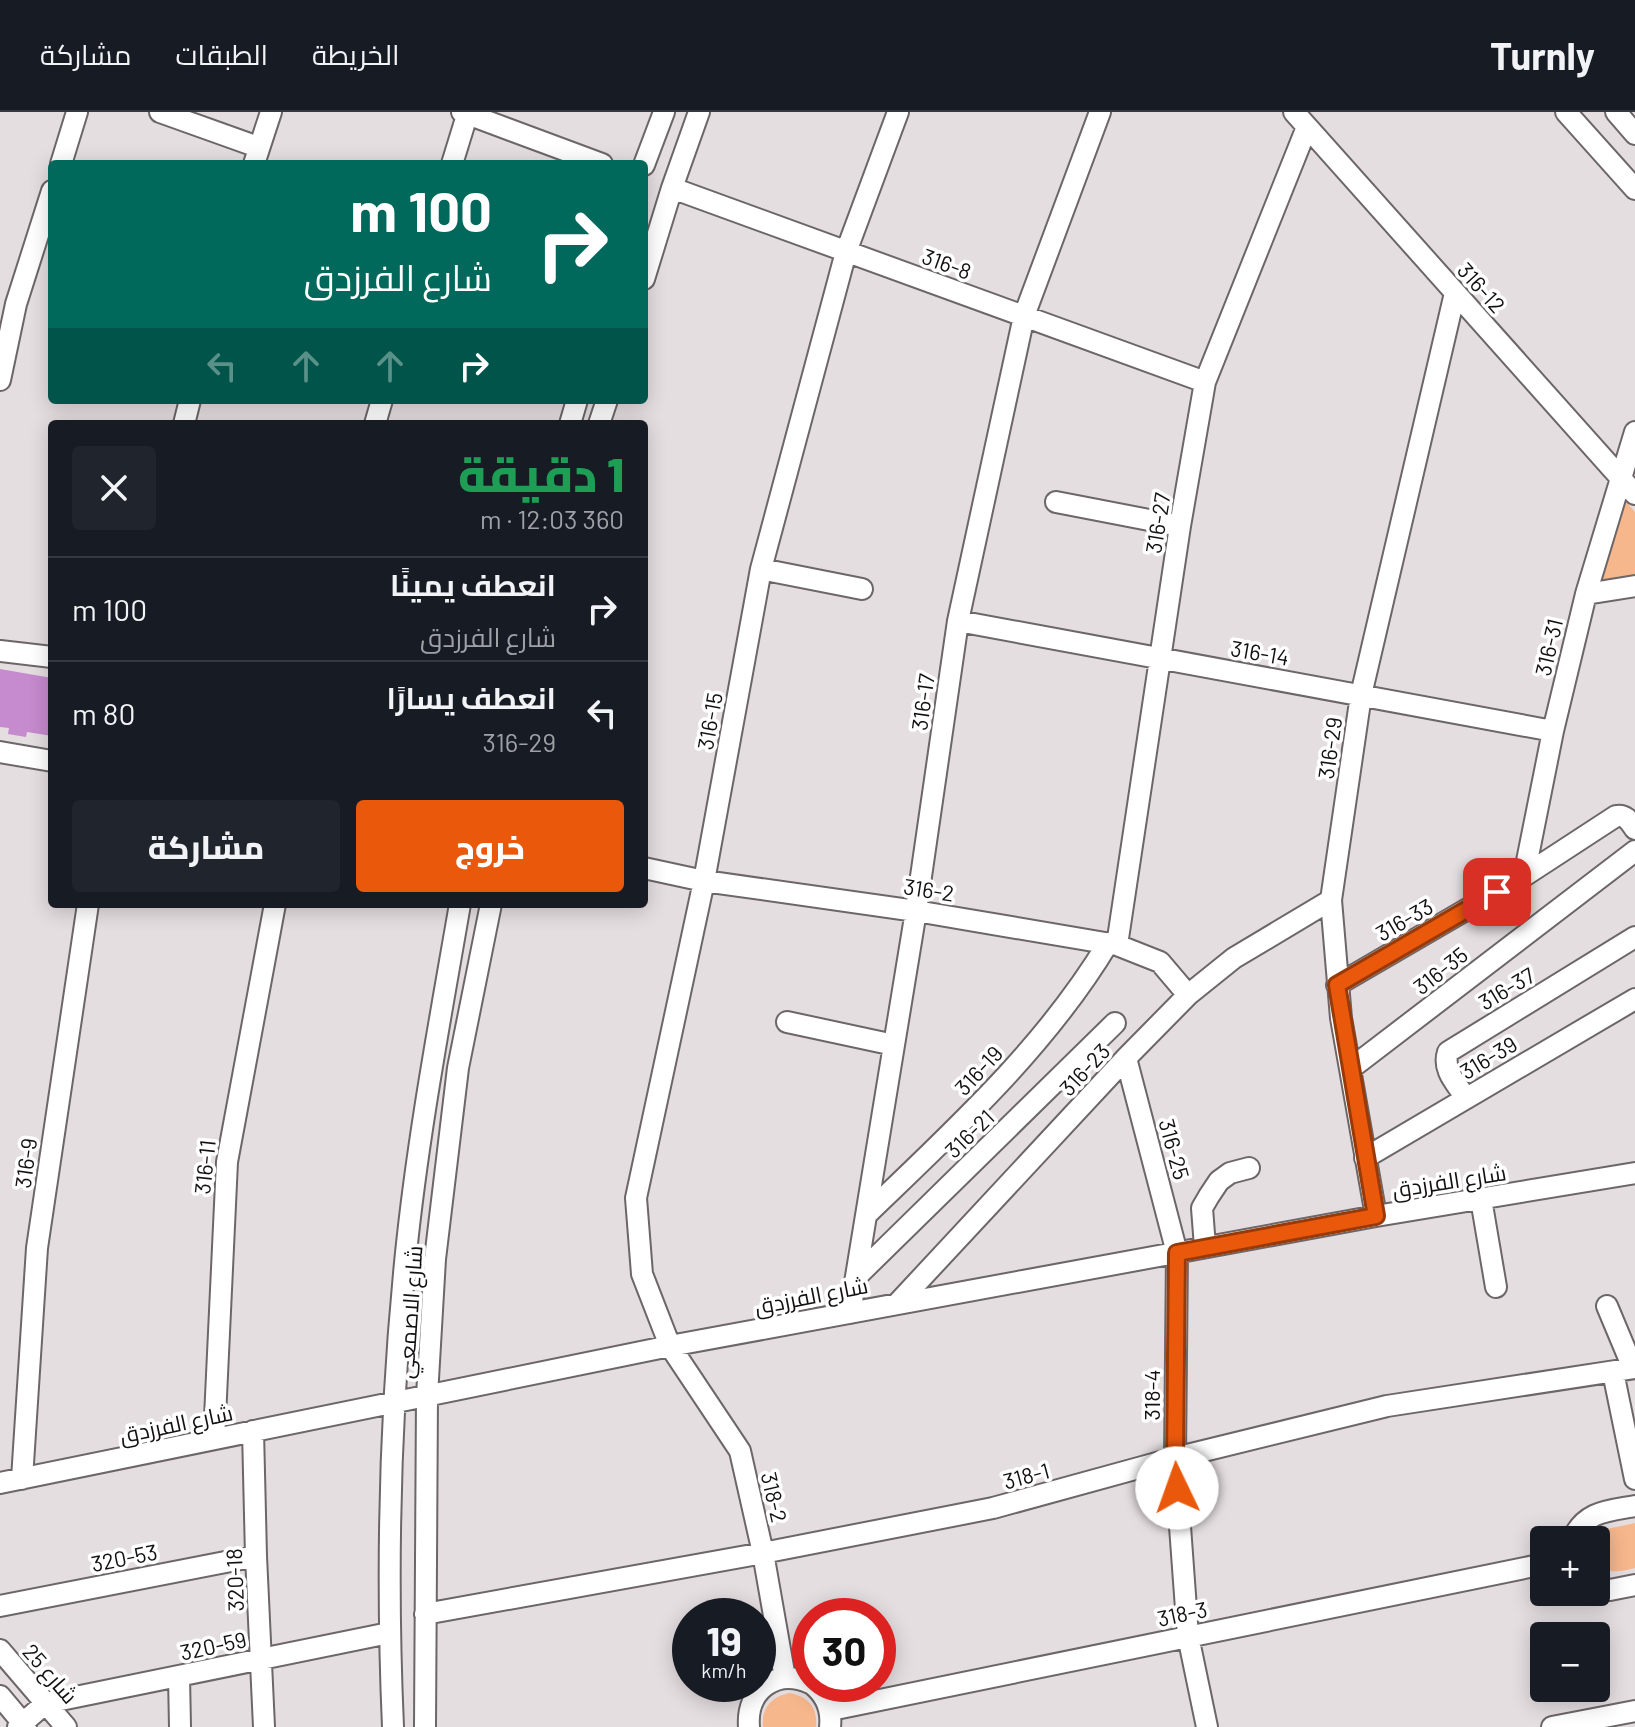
<!DOCTYPE html>
<html lang="ar">
<head>
<meta charset="utf-8">
<style>
  :root { --surface:#171b24; --page:#20242c; --text:#f1f3f6; --muted:#9ea1a6; --line:#363941; --accent:#ea580c }
  body { margin:0; font-family:Barlow,Cairo,sans-serif; background:var(--page); color:var(--text); direction:rtl; height:100vh; display:flex; flex-direction:column; font-size:30px; white-space:nowrap }
  * { box-sizing:border-box; margin:0 }
  p { font-size:26px; color:var(--muted) }
  .icon { flex:none; width:44px; height:44px; fill:none; stroke:currentColor; stroke-width:2; stroke-linecap:round; stroke-linejoin:round }
  .map { position:relative; flex:1; overflow:hidden; direction:ltr }
  .drawer { position:absolute; left:48px; top:308px; width:600px; height:488px; display:flex; flex-direction:column; background:var(--surface); border-radius:8px; box-shadow:0 4px 20px #0003; direction:rtl }
  .drawer>* { flex:none }
  .banner { position:absolute; left:48px; top:48px; width:600px; height:244px; border-radius:8px; box-shadow:0 4px 20px #0003; direction:rtl; background:#00695c; color:#fff; overflow:hidden }
  .fabs { position:absolute; left:1530px; top:1414px; display:grid; gap:16px }
  .fabs a { display:grid; place-items:center; width:80px; height:80px; border-radius:8px; background:var(--surface); box-shadow:0 4px 20px #0003; font-size:40px }
  .speed { position:absolute; left:672px; top:1486px; display:flex; gap:16px; font-size:40px; font-weight:700; text-align:center }
  .speed>* { display:grid; place-content:center; width:104px; height:104px; border-radius:50%; background:var(--surface); box-shadow:0 4px 20px #0003; line-height:1 }
  .speed small { font-size:20px; font-weight:400 }
  .speed .limit { border:12px solid #d22; background:#fff; color:#111 }
  .pin { position:absolute; display:grid; place-items:center; width:68px; height:68px; color:#fff; margin:-34px; border-radius:16px; box-shadow:0 4px 12px #0006 }
  .me { position:absolute; width:88px; margin:-44px; rotate:357deg; stroke-linejoin:round; filter:drop-shadow(0 0 6px #0008) }
  .turn { display:flex; align-items:center; gap:28px; height:168px; padding:0 24px; font-size:36px }
  .turn .icon { width:104px; height:104px; stroke-width:2.5 }
  .turn b { display:block; font-size:56px; line-height:68px }
  .lanes { display:flex; align-items:center; height:76px; padding:0 24px; background:#0003; justify-content:center; gap:40px; direction:ltr }
  .lanes .off { opacity:.35 }
  .round { display:grid; place-items:center; flex:none; width:84px; height:84px; border-radius:8px; background:var(--page) }
  .overview { display:flex; align-items:center; justify-content:space-between; height:136px; padding:0 24px }
  h1 { font-size:48px; font-weight:800; line-height:60px; color:#1e9e55 }
  .cta { display:flex; gap:16px; margin-top:auto; padding:16px 24px }
  .cta a { flex:1; height:92px; border-radius:8px; background:var(--accent); color:#fff; font-size:32px; font-weight:800; line-height:92px; text-align:center }
  .cta a+a { background:var(--page); color:var(--text) }
  ul { padding:0; list-style:none }
  li { display:flex; align-items:center; gap:24px; height:104px; padding:0 24px; border-top:2px solid var(--line) }
  li div { flex:1 }
  li b { display:block; font-size:30px }
  li em { font-style:normal }
  header { display:flex; align-items:center; gap:48px; box-sizing:border-box; height:112px; padding:0 40px; background:var(--surface); border-bottom:2px solid var(--line) }
  header strong { font-size:38px }
  nav { display:flex; gap:44px; margin-inline-start:auto; font-size:28px }
  .map>svg:first-child { display:block }
  .green { fill:#f7b78c }
  .building { fill:#c68ace }
  .lines { fill:none; stroke-linecap:round; stroke-linejoin:round }
  .minor-casing { stroke:#6c6668; stroke-width:24 }
  .minor { stroke:#fff; stroke-width:20 }
  .route-casing { stroke:#983908; stroke-width:20 }
  .route { stroke:#ea580c; stroke-width:14 }
  .labels { text-anchor:middle; dominant-baseline:central; stroke-width:7; stroke-linejoin:round; paint-order:stroke }
  .street-label { font-size:22px; fill:#131011; stroke:#fff }
</style>
</head>
<body>
<header>
<strong>Turnly</strong>
<nav><a>الخريطة</a><a>الطبقات</a><a>مشاركة</a></nav>
</header>
<div class="map">
<svg width="1635" height="1615" viewBox="0 0 1635 1615">
  <rect width="100%" height="100%" fill="#e5dee1"/>
  <path class="green" d="M1624 387 1635 400V464L1606 469 1598 467Z
    M1635 1411V1456C1619 1460 1607 1463 1596 1449V1426L1607 1417Z
    M790 1581C809 1585 818 1596 816 1615H763C761 1596 772 1584 790 1581Z"/>
  <path class="building" d="M0 557 52 566V624L27 620 26 625 8 622 9 616 0 615Z"/>
  <g class="lines">
    <defs>
      <path id="minor" d="M160 0 258 35
        M462 0 602 52
        M1294 0 1635 382
        M1566 0 1635 77
        M1616 0 1635 22
        M61 52 77 0
        M254 52 271 0
        M452 52 468 0
        M644 53 664 0
        M672 76 1205 270
        M644 167 672 76 699 0
        M0 268 16 192 52 79
        M184 312 190 288
        M375 312 382 288
        M570 312 577 288
        M599 312 607 288
        M1056 390 1180 414
        M761 457 862 477
        M1586 482 1635 474
        M958 509 1553 619
        M0 539 52 545
        M0 640 52 649
        M644 756 704 769 916 799 1117 833 1160 850 1188 883
        M1524 764 1553 619 1586 482 1635 320
        M1117 833 1180 414 1205 270 1307 15
        M1337 873 1524 764 1616 704C1626 702 1630 710 1635 717
        M787 910 894 933
        M1126 946 1177 1141 1175 1346 1188 1524 1207 1615
        M1350 957 1635 739
        M1466 986C1456 971 1442 958 1448 940L1635 825
        M1365 1046 1635 887
        M1481 1087 1496 1175
        M866 1103C953 1019 1045 936 1108 831
        M1376 1104 1341 906 1331 788 1361 583 1455 181
        M1205 1135 1202 1096 1209 1084 1219 1069 1230 1061 1249 1056
        M856 1165 1115 911
        M898 1191 1126 946 1188 883 1234 846 1331 788
        M1607 1194 1633 1256
        M850 1201 916 799 958 509 1024 204 1100 0
        M1613 1260 1635 1367
        M253 1319 256 1444 264 1615
        M214 1327 227 1050 275 792
        M22 1367 37 1136 88 792
        M0 1371 670 1234 1376 1104 1635 1061
        M1572 1428C1585 1399 1607 1399 1635 1394
        M1596 1475 1610 1478 1635 1473
        M0 1494 256 1444
        M425 1502 763 1441 993 1396 1175 1346 1387 1294 1635 1256
        M0 1538 66 1615
        M179 1564 180 1615
        M785 1566 763 1441 740 1339 670 1234 642 1162 636 1086 704 769 761 457 846 140 898 0
        M812 1572C826 1583 832 1597 830 1615
        M0 1584 26 1615
        M831 1598 1544 1452
        M18 1615 46 1591 389 1521
        M393 1615C386 1457 390 1298 406 1141 418 1024 440 908 460 792
        M425 1615 427 1284 435 1147 458 956 491 792
        M749 1615C746 1578 776 1556 810 1571
        M1552 1615 1635 1599"/>
    </defs>
    <use href="#minor" class="minor-casing"/>
    <use href="#minor" class="minor"/>
  </g>
  <g class="lines">
    <defs>
      <path id="route" d="M1177 1376 1175 1346 1177 1141 1376 1104 1337 873 1497 780"/>
    </defs>
    <use href="#route" class="route-casing"/>
    <use href="#route" class="route"/>
  </g>
  <g class="labels">
    <g class="street-label">
      <text transform="translate(947 151) rotate(20)">316-8</text>
      <text transform="translate(1482 175) rotate(48)">316-12</text>
      <text transform="translate(1157 411) rotate(-81)">316-27</text>
      <text transform="translate(1548 535) rotate(-77)">316-31</text>
      <text transform="translate(1260 540) rotate(10)">316-14</text>
      <text transform="translate(922 590) rotate(-82)">316-17</text>
      <text transform="translate(709 609) rotate(-80)">316-15</text>
      <text transform="translate(1329 636) rotate(-82)">316-29</text>
      <text transform="translate(929 777) rotate(9)">316-2</text>
      <text transform="translate(1404 807) rotate(-30)">316-33</text>
      <text transform="translate(1440 858) rotate(-38)">316-35</text>
      <text transform="translate(1506 876) rotate(-31)">316-37</text>
      <text transform="translate(1488 945) rotate(-31)">316-39</text>
      <text transform="translate(1084 957) rotate(-47)">316-23</text>
      <text transform="translate(978 958) rotate(-47)">316-19</text>
      <text transform="translate(969 1021) rotate(-44)">316-21</text>
      <text transform="translate(1175 1037) rotate(75)">316-25</text>
      <text transform="translate(25 1051) rotate(-82)">316-9</text>
      <text transform="translate(204 1055) rotate(-84)">316-11</text>
      <text transform="translate(1449 1068) rotate(-9)">شارع الفرزدق</text>
      <text transform="translate(811 1183) rotate(-11)">شارع الفرزدق</text>
      <text transform="translate(409 1200) rotate(-86)">شارع الاصمعي</text>
      <text transform="translate(1151 1283) rotate(-90)">318-4</text>
      <text transform="translate(176 1311) rotate(-12)">شارع الفرزدق</text>
      <text transform="translate(1026 1363) rotate(-15)">318-1</text>
      <text transform="translate(775 1385) rotate(77)">318-2</text>
      <text transform="translate(124 1445) rotate(-11)">320-53</text>
      <text transform="translate(234 1468) rotate(-92)">320-18</text>
      <text transform="translate(1182 1501) rotate(-12)">318-3</text>
      <text transform="translate(213 1533) rotate(-12)">320-59</text>
      <text transform="translate(51 1561) rotate(49)">شارع 25</text>
    </g>
  </g>
</svg>
<div class="fabs">
<a>+</a>
<a>−</a>
</div>
<div class="speed"><div>19<small>km/h</small></div><div class="limit">30</div></div>
<div class="pin" style="left:1497px;top:780px;background:#d93025"><svg class="icon" aria-label="arrive" viewBox="0 0 24 24"><path d="M6 21V4h12l-3 4 3 4H6"/></svg></div>
<svg class="me" style="left:1177px;top:1376px" viewBox="-20 -20 40 40"><circle r="19" fill="#fff"/><path d="M0-13L10 11 0 6-10 11z" fill="#ea580c"/></svg>
<div class="banner">
<div class="turn"><svg class="icon" aria-label="right" viewBox="0 0 24 24"><path d="M7 20v-9h11M14 6l5 5-5 5"/></svg><div><b>100 m</b>شارع الفرزدق</div></div>
<div class="lanes"><svg class="icon off" aria-label="left" viewBox="0 0 24 24"><path d="M17 20v-9H6M10 6l-5 5 5 5"/></svg><svg class="icon off" aria-label="ahead" viewBox="0 0 24 24"><path d="M12 20V5M6 11l6-6 6 6"/></svg><svg class="icon off" aria-label="ahead" viewBox="0 0 24 24"><path d="M12 20V5M6 11l6-6 6 6"/></svg><svg class="icon" aria-label="right" viewBox="0 0 24 24"><path d="M7 20v-9h11M14 6l5 5-5 5"/></svg></div>
</div>
<section class="drawer">
<div class="overview"><div><h1>1 دقيقة</h1><p>360 m · 12:03</p></div><a class="round"><svg class="icon" aria-label="close" viewBox="0 0 24 24"><path d="M6 6l12 12M18 6L6 18"/></svg></a></div>
<ul>
<li><svg class="icon" aria-label="right" viewBox="0 0 24 24"><path d="M7 20v-9h11M14 6l5 5-5 5"/></svg><div><b>انعطف يمينًا</b><p>شارع الفرزدق</p></div><em>100 m</em></li>
<li><svg class="icon" aria-label="left" viewBox="0 0 24 24"><path d="M17 20v-9H6M10 6l-5 5 5 5"/></svg><div><b>انعطف يسارًا</b><p>316-29</p></div><em>80 m</em></li>
</ul>
<div class="cta"><a>خروج</a><a>مشاركة</a></div>
</section>
</div>
</body>
</html>
